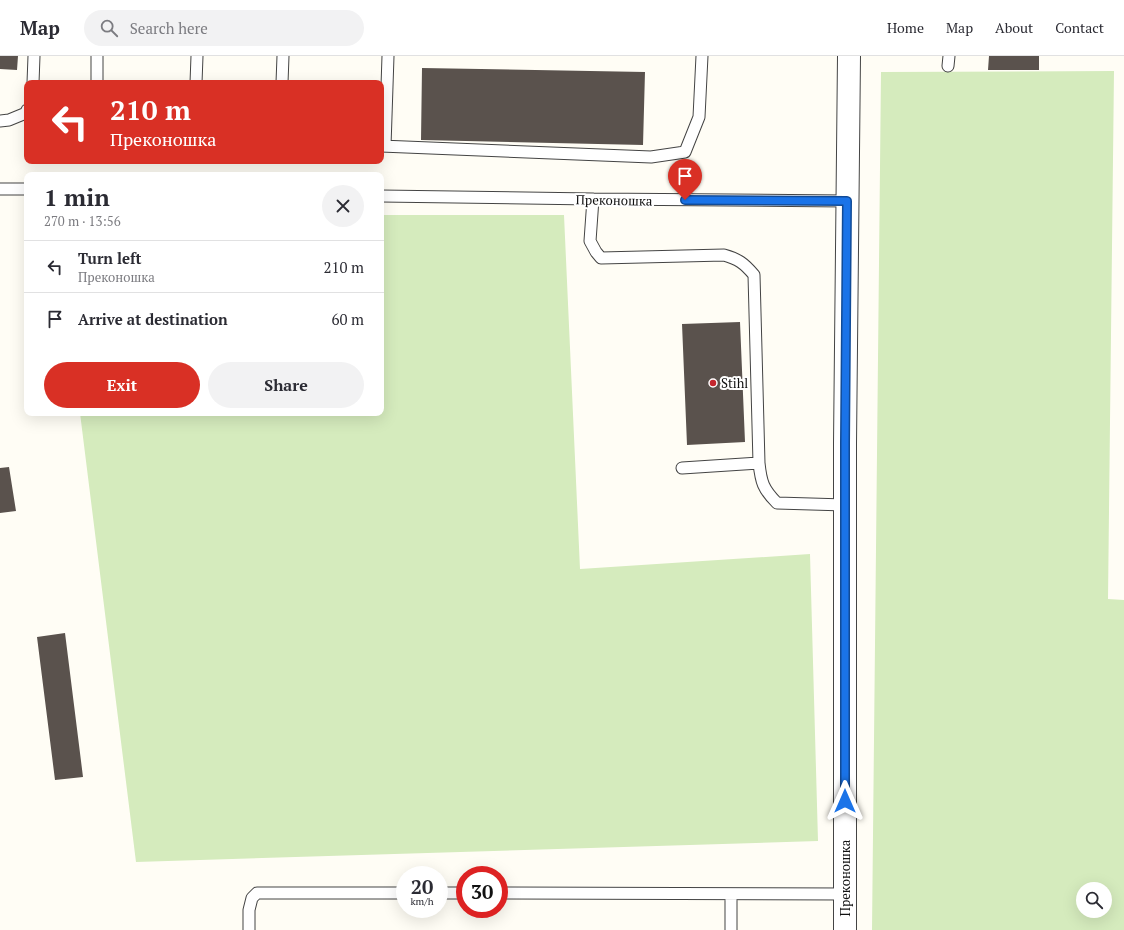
<!DOCTYPE html>
<html lang="en">
<head>
<meta charset="utf-8">
<style>
  :root { --surface:#fff; --page:#f2f2f3; --text:#2b2b33; --muted:#7c7c81; --line:#e1e1e2; --accent:#d93025 }
  body { margin:0; font-family:"PT Serif",serif; background:var(--page); color:var(--text); height:100vh; display:flex; flex-direction:column; font-size:15px; white-space:nowrap }
  * { box-sizing:border-box; margin:0 }
  p { font-size:13px; color:var(--muted) }
  .icon { flex:none; width:22px; height:22px; fill:none; stroke:currentColor; stroke-width:2; stroke-linecap:round; stroke-linejoin:round }
  .map { position:relative; flex:1; overflow:hidden }
  .panel { position:absolute; left:24px; top:116px; width:360px; height:244px; display:flex; flex-direction:column; background:var(--surface); border-radius:8px; box-shadow:0 4px 16px #0002 }
  .panel>* { flex:none }
  .hud { position:absolute; left:24px; top:24px; width:360px; height:84px; border-radius:8px; box-shadow:0 4px 16px #0002; background:#d93025; color:#fff; overflow:hidden }
  .tools { position:absolute; left:1076px; top:826px; display:grid; gap:8px }
  .tools a { display:grid; place-items:center; width:36px; height:36px; border-radius:50%; background:var(--surface); box-shadow:0 4px 16px #0002; font-size:20px }
  .speed { position:absolute; left:396px; top:810px; display:flex; gap:8px; font-size:20px; font-weight:700; text-align:center }
  .speed>* { display:grid; place-content:center; width:52px; height:52px; border-radius:50%; background:var(--surface); box-shadow:0 4px 16px #0002; line-height:1 }
  .speed small { font-size:10px; font-weight:400 }
  .speed .limit { border:6px solid #d22; background:#fff; color:#111 }
  .pin { position:absolute; display:grid; place-items:center; width:34px; height:34px; color:#fff; margin:-41px -17px; border-radius:50% 50% 50% 0; rotate:-45deg; box-shadow:0 0 4px #0007 }
  .pin .icon { rotate:45deg }
  .me { position:absolute; width:44px; margin:-22px; rotate:0deg; stroke-linejoin:round; filter:drop-shadow(0 0 3px #0008) }
  .turn { display:flex; align-items:center; gap:14px; height:84px; padding:0 20px; font-size:18px }
  .turn .icon { width:52px; height:52px; stroke-width:2.5 }
  .turn b { display:block; font-size:28px; line-height:34px }
  .round { display:grid; place-items:center; flex:none; width:42px; height:42px; border-radius:21px; background:var(--page) }
  .head { display:flex; align-items:center; justify-content:space-between; height:68px; padding:0 20px }
  h1 { font-size:24px; font-weight:700; line-height:30px }
  .primary-button { display:flex; gap:8px; margin-top:auto; padding:8px 20px }
  .primary-button a { flex:1; height:46px; border-radius:24px; background:var(--accent); color:#fff; font-size:16px; font-weight:700; line-height:46px; text-align:center }
  .primary-button a+a { background:var(--page); color:var(--text) }
  ul { padding:0; list-style:none }
  li { display:flex; align-items:center; gap:12px; height:52px; padding:0 20px; border-top:1px solid var(--line) }
  li div { flex:1 }
  li b { display:block; font-size:15px }
  li em { font-style:normal }
  header { display:flex; align-items:center; gap:24px; box-sizing:border-box; height:56px; padding:0 20px; background:var(--surface); border-bottom:1px solid var(--line) }
  header strong { font-size:19px }
  nav { display:flex; gap:22px; margin-inline-start:auto; font-size:14px }
  .search { width:280px; height:36px; background:var(--page); display:flex; align-items:center; gap:10px; box-sizing:border-box; padding:0 14px; border-radius:22px; color:var(--muted); font-size:15px }
  .map>svg:first-child { display:block }
  .green { fill:#d5ebbd; fill-rule:evenodd }
  .building { fill:#5a524d }
  .lines { fill:none; stroke-linecap:round; stroke-linejoin:round }
  .service-casing { stroke:#444; stroke-width:13 }
  .minor-casing { stroke:#444; stroke-width:24 }
  .service { stroke:#fff; stroke-width:11 }
  .minor { stroke:#fff; stroke-width:22 }
  .route-casing { stroke:#114b97; stroke-width:10 }
  .route { stroke:#1a73e8; stroke-width:7 }
  .poi-dot { fill:#c4262e; stroke:#fff; stroke-width:1.5 }
  .labels { text-anchor:middle; dominant-baseline:central; stroke-width:4; stroke-linejoin:round; paint-order:stroke }
  .street-label { font-size:13px; fill:#111; stroke:#fff }
  .poi-label { font-size:13px; fill:#111; stroke:#fff; text-anchor:start }
</style>
</head>
<body>
<header>
<strong>Map</strong>
<div class="search"><svg class="icon" aria-label="search" viewBox="0 0 24 24"><circle cx="10" cy="10" r="6"/><path d="M15 15l6 6"/></svg>Search here</div>
<nav><a>Home</a><a>Map</a><a>About</a><a>Contact</a></nav>
</header>
<div class="map">
<svg width="1124" height="874" viewBox="0 0 1124 874">
  <rect width="100%" height="100%" fill="#fffdf5"/>
  <path class="green" d="M1114 15 1108 543 1124 544V874H872L881 16ZM1083 833H1105V855H1083Z
    M381 159H564L580 513 810 498 818 785 136 806 80 357H381Z"/>
  <path class="building" d="M0 0H18L17 14 0 13Z
    M989 0H1039V14H988Z
    M422 12 645 16 643 89 421 84Z
    M740 266 745 386 687 389 682 268Z
    M9 411 16 455 0 457V412Z
    M65 577 83 721 55 724 37 581Z"/>
  <g class="lines">
    <defs>
      <path id="service" d="M948 10 949 0
        M33 27 34 0
        M97 27V0
        M196 27 197 0
        M282 27 283 0
        M0 65 9 64 26 57 27 54
        M381 90 651 101 685 96 699 61 702 0
        M385 90 388 0
        M0 133H27
        M381 140 593 143 847 145
        M593 143 590 185 596 196 601 202 724 199C738 203 744 207 754 219L759 407C761 426 763 433 777 447L845 449
        M682 412 759 407
        M439 837H465
        M499 837 845 838
        M731 838V874
        M249 874V854L252 842 257 837H405"/>
      <path id="minor" d="M845 874V387L849 0"/>
    </defs>
    <use href="#service" class="service-casing"/>
    <use href="#minor" class="minor-casing"/>
    <use href="#service" class="service"/>
    <use href="#minor" class="minor"/>
  </g>
  <g class="lines">
    <defs>
      <path id="route" d="M685 144 847 145 845 387V745"/>
    </defs>
    <use href="#route" class="route-casing"/>
    <use href="#route" class="route"/>
  </g>
  <circle class="poi-dot" cx="713" cy="327" r="4"/>
  <g class="labels">
    <g class="street-label">
      <text transform="translate(614 144) rotate(1)">Преконошка</text>
      <text transform="translate(845 822) rotate(-90)">Преконошка</text>
    </g>
    <g class="poi-label">
      <text x="721" y="327">Stihl</text>
    </g>
  </g>
</svg>
<div class="tools">
<a><svg class="icon" aria-label="search" viewBox="0 0 24 24"><circle cx="10" cy="10" r="6"/><path d="M15 15l6 6"/></svg></a>
</div>
<div class="speed"><div>20<small>km/h</small></div><div class="limit">30</div></div>
<div class="pin" style="left:685px;top:144px;background:#d93025"><svg class="icon" aria-label="arrive" viewBox="0 0 24 24"><path d="M6 21V4h12l-3 4 3 4H6"/></svg></div>
<svg class="me" style="left:845px;top:745px" viewBox="-20 -20 40 40"><path d="M0-17L14 15 0 8-14 15z" fill="#1a73e8" stroke="#fff" stroke-width="4"/></svg>
<div class="hud">
<div class="turn"><svg class="icon" aria-label="left" viewBox="0 0 24 24"><path d="M17 20v-9H6M10 6l-5 5 5 5"/></svg><div><b>210 m</b>Преконошка</div></div>
</div>
<section class="panel">
<div class="head"><div><h1>1 min</h1><p>270 m · 13:56</p></div><a class="round"><svg class="icon" aria-label="close" viewBox="0 0 24 24"><path d="M6 6l12 12M18 6L6 18"/></svg></a></div>
<ul>
<li><svg class="icon" aria-label="left" viewBox="0 0 24 24"><path d="M17 20v-9H6M10 6l-5 5 5 5"/></svg><div><b>Turn left</b><p>Преконошка</p></div><em>210 m</em></li>
<li><svg class="icon" aria-label="arrive" viewBox="0 0 24 24"><path d="M6 21V4h12l-3 4 3 4H6"/></svg><div><b>Arrive at destination</b></div><em>60 m</em></li>
</ul>
<div class="primary-button"><a>Exit</a><a>Share</a></div>
</section>
</div>
</body>
</html>
